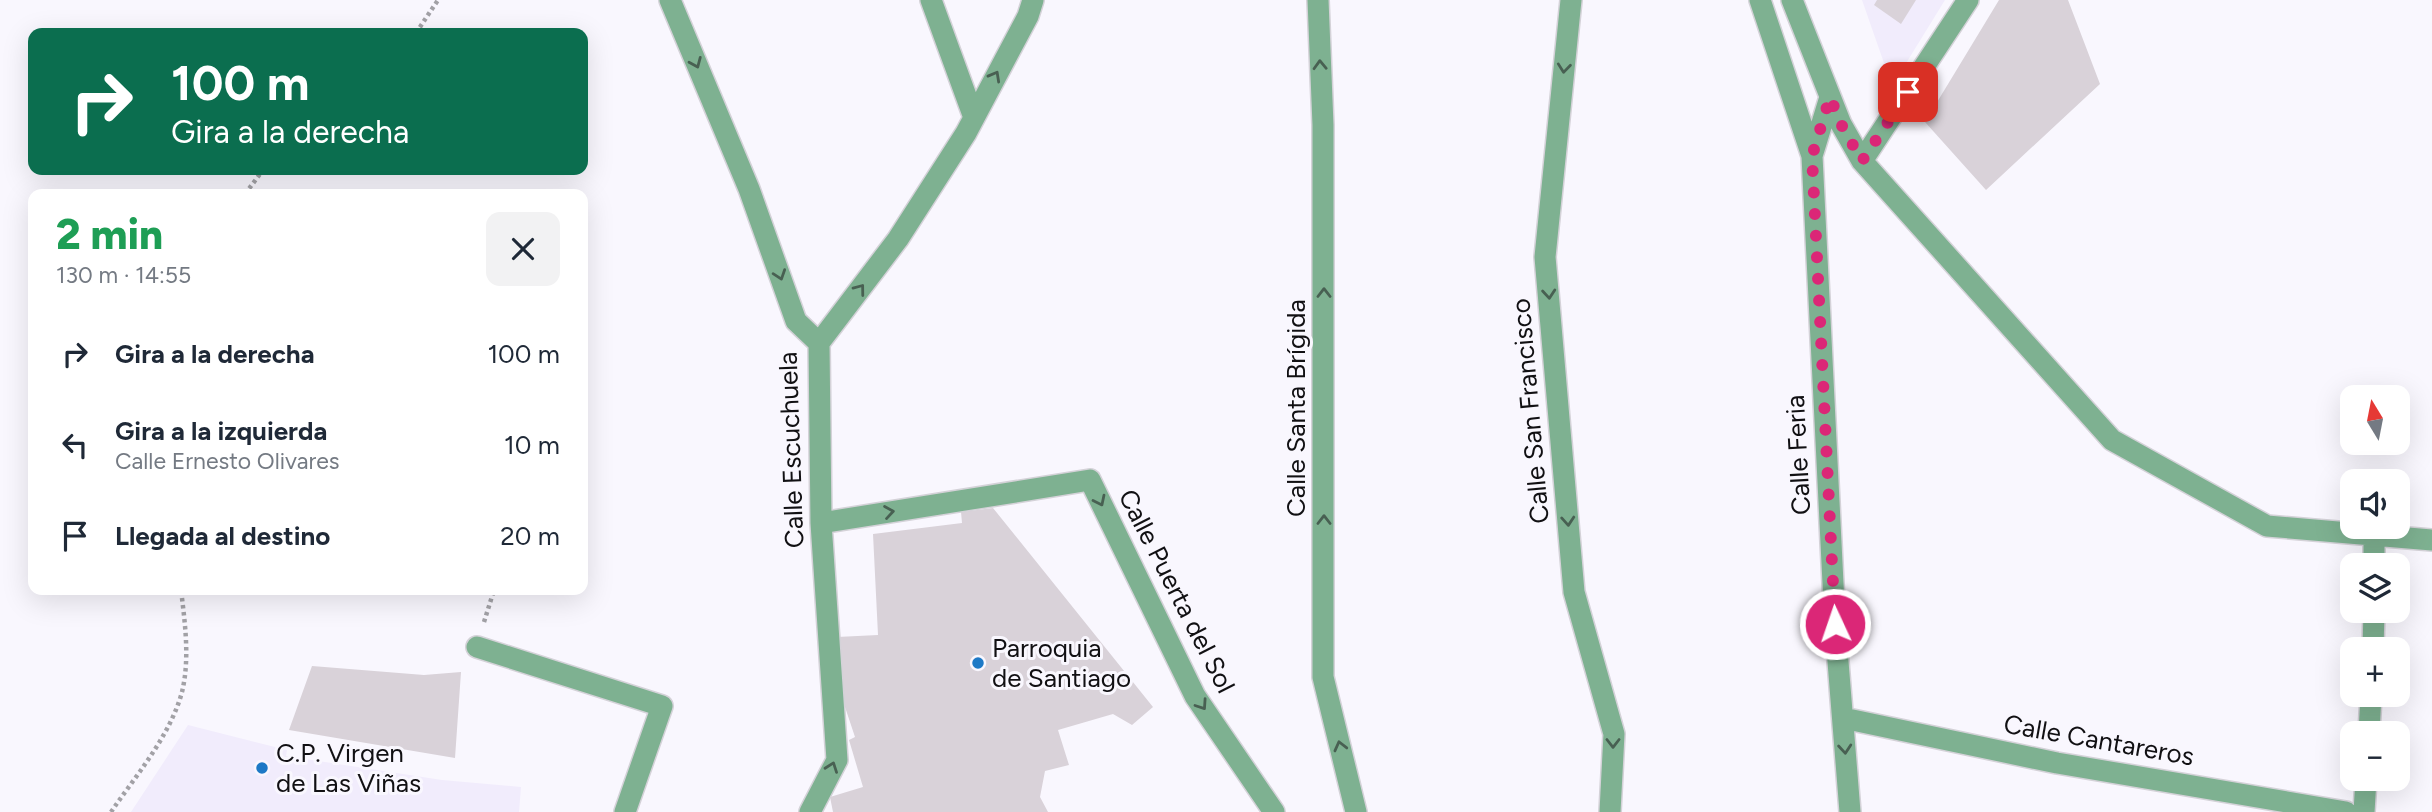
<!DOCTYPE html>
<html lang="es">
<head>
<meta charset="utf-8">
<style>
  :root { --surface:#fff; --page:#f2f2f3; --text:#1f2937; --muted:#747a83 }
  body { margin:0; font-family:Figtree,sans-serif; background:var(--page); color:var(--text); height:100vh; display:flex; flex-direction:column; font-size:26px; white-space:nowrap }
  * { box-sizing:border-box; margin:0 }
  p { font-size:23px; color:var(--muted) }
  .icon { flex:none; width:38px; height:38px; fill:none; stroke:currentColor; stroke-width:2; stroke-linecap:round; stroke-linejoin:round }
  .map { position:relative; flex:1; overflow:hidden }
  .details { position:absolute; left:28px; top:189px; width:560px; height:406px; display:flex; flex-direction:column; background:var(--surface); border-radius:14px; box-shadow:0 7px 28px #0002 }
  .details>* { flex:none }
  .top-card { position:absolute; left:28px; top:28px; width:560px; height:147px; border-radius:14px; box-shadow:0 7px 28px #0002; background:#0b6e4f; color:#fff; overflow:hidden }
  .needle { width:46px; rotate:350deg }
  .controls { position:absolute; left:2340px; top:385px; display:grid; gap:14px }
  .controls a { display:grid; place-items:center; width:70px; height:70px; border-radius:14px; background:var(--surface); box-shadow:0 7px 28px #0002; font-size:35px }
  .pin { position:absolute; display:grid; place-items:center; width:60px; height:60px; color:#fff; margin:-30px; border-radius:14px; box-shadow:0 4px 10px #0006 }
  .me { position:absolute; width:77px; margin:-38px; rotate:357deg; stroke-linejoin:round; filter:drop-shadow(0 0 5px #0008) }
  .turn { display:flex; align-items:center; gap:24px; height:147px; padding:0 28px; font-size:32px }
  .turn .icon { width:91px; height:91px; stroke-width:2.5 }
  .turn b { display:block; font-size:49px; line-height:60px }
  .round { display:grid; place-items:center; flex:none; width:74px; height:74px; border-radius:14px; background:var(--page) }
  .head { display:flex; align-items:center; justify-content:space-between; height:119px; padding:0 28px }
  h1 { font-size:42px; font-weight:800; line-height:52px; color:#1e9e55 }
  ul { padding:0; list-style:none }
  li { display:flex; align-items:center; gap:21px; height:91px; padding:0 28px }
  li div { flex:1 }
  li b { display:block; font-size:26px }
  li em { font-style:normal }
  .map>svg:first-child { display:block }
  .built { fill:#f1ecfc }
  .building { fill:#d9d2d9 }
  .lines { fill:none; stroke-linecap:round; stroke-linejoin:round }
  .minor-casing { stroke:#d4d2d8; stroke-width:24 }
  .path { stroke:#a2a1a6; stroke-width:4.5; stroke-dasharray:3.5 3.5; stroke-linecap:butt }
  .minor { stroke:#7eb191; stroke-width:21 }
  .oneway { stroke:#486052 }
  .route { stroke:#db2777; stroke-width:12; stroke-dasharray:0 21.6 }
  .poi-dot { fill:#1d79c6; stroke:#f9f7fe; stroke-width:2.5 }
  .labels { text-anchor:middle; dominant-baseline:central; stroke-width:6; stroke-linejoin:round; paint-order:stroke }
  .street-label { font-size:26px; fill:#111013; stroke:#f9f7fe }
  .poi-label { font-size:26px; fill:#111013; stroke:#f9f7fe; text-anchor:start }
</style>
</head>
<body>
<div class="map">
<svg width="2432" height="812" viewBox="0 0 2432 812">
  <rect width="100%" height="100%" fill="#f9f7fe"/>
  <path class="built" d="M1862 0H1945L1892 86Z
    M188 725 287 750 286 756 442 780 521 787 519 812H131Z"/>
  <path class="building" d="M1877 0H1916L1901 24 1874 5Z
    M1999 0H2068L2100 84 1986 190 1925 122Z
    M993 508 1153 707 1132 725 1113 714 1058 730 1069 765 1045 771 1040 797 1048 812H833L830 797 863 787 849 740 855 737 839 689 837 637 878 635 873 534 962 523 961 512Z
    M312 666 424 675 461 672 455 758 289 730Z"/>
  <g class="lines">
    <defs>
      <path id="minor" d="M670 0 749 189 796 321 819 343 821 523 837 760 810 812
        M931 0 973 115
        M1318 0 1323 125V677L1356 812
        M1571 0 1545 257 1574 592 1614 734 1610 812
        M1760 0 1812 156
        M1792 0 1841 124 1862 161 2112 440 2267 526 2432 540
        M1830 97 1812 156 1835 624 1850 812
        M1862 161 1968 0
        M819 343 898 239 966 133 1028 16 1033 0
        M821 523 1090 480 1195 696 1274 812
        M2374 535V565
        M477 647 662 706 625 812
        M2373 649 2374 611
        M1843 718 2057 763 2346 812
        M2369 733 2371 695
        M2364 812 2366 779"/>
    </defs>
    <use href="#minor" class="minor-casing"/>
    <path class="path" d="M416 33 438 0
      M245 194 263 170
      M484 622 494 590
      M111 812C137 774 170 736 182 692 190 659 185 623 181 590"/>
    <use href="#minor" class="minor"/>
  </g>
  <defs><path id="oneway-chevron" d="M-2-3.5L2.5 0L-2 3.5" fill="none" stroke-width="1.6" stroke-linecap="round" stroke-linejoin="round" transform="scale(1.75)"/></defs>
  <g class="oneway">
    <use href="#oneway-chevron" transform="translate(696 63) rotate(67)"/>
    <use href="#oneway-chevron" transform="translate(1320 65) rotate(-92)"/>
    <use href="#oneway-chevron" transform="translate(1564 68) rotate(96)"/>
    <use href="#oneway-chevron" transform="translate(995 76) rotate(-61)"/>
    <use href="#oneway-chevron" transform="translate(780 275) rotate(71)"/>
    <use href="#oneway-chevron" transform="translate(860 289) rotate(-53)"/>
    <use href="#oneway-chevron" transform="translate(1324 293) rotate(-90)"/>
    <use href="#oneway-chevron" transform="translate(1549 294) rotate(85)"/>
    <use href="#oneway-chevron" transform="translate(1100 501) rotate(64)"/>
    <use href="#oneway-chevron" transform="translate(889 512) rotate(-9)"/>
    <use href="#oneway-chevron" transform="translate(1324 520) rotate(-90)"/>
    <use href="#oneway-chevron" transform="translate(1568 521) rotate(86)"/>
    <use href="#oneway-chevron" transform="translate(1202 705) rotate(56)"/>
    <use href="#oneway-chevron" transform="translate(1613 743) rotate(90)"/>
    <use href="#oneway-chevron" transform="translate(1340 746) rotate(-104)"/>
    <use href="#oneway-chevron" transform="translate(1845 749) rotate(85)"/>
    <use href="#oneway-chevron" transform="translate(832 767) rotate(-70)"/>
  </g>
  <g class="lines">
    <path class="route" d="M1835 624 1812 156 1830 97 1841 124 1862 161 1908 92"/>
  </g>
  <g class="poi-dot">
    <circle cx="978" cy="663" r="7"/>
    <circle cx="262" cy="768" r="7"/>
  </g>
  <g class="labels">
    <g class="street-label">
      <text transform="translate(1296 408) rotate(-90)">Calle Santa Brígida</text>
      <text transform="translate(1530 411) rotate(-95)">Calle San Francisco</text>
      <text transform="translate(791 450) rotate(-92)">Calle Escuchuela</text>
      <text transform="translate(1798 455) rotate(-93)">Calle Feria</text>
      <text transform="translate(1177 591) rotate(63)">Calle Puerta del Sol</text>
      <text transform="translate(2099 740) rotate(10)">Calle Cantareros</text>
    </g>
    <g class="poi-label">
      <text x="992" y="648">Parroquia<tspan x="992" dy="30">de Santiago</tspan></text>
      <text x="276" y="753">C.P. Virgen<tspan x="276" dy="30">de Las Viñas</tspan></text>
    </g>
  </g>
</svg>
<div class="controls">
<a><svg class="needle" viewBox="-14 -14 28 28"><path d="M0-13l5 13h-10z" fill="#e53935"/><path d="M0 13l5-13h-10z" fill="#747a83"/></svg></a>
<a><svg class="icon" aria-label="sound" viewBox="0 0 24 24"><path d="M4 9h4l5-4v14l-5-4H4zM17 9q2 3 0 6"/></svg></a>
<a><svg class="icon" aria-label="layers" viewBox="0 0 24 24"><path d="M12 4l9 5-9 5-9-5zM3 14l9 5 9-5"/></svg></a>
<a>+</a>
<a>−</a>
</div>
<div class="pin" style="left:1908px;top:92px;background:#d93025"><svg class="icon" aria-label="arrive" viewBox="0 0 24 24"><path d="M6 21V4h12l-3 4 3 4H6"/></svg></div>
<svg class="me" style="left:1835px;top:624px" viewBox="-20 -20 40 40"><circle r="17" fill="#db2777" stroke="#fff" stroke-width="3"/><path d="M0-11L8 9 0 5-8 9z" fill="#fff"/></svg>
<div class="top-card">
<div class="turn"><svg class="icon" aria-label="right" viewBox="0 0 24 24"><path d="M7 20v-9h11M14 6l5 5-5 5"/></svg><div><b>100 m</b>Gira a la derecha</div></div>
</div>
<section class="details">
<div class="head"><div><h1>2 min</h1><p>130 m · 14:55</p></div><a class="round"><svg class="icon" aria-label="close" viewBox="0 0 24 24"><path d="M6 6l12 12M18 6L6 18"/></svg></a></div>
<ul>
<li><svg class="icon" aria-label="right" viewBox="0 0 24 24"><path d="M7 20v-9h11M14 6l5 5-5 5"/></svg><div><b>Gira a la derecha</b></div><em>100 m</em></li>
<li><svg class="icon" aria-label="left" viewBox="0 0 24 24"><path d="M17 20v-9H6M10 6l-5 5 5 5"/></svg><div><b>Gira a la izquierda</b><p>Calle Ernesto Olivares</p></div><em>10 m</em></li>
<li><svg class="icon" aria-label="arrive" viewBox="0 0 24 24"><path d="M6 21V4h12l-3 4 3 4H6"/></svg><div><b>Llegada al destino</b></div><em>20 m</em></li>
</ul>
</section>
</div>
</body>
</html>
